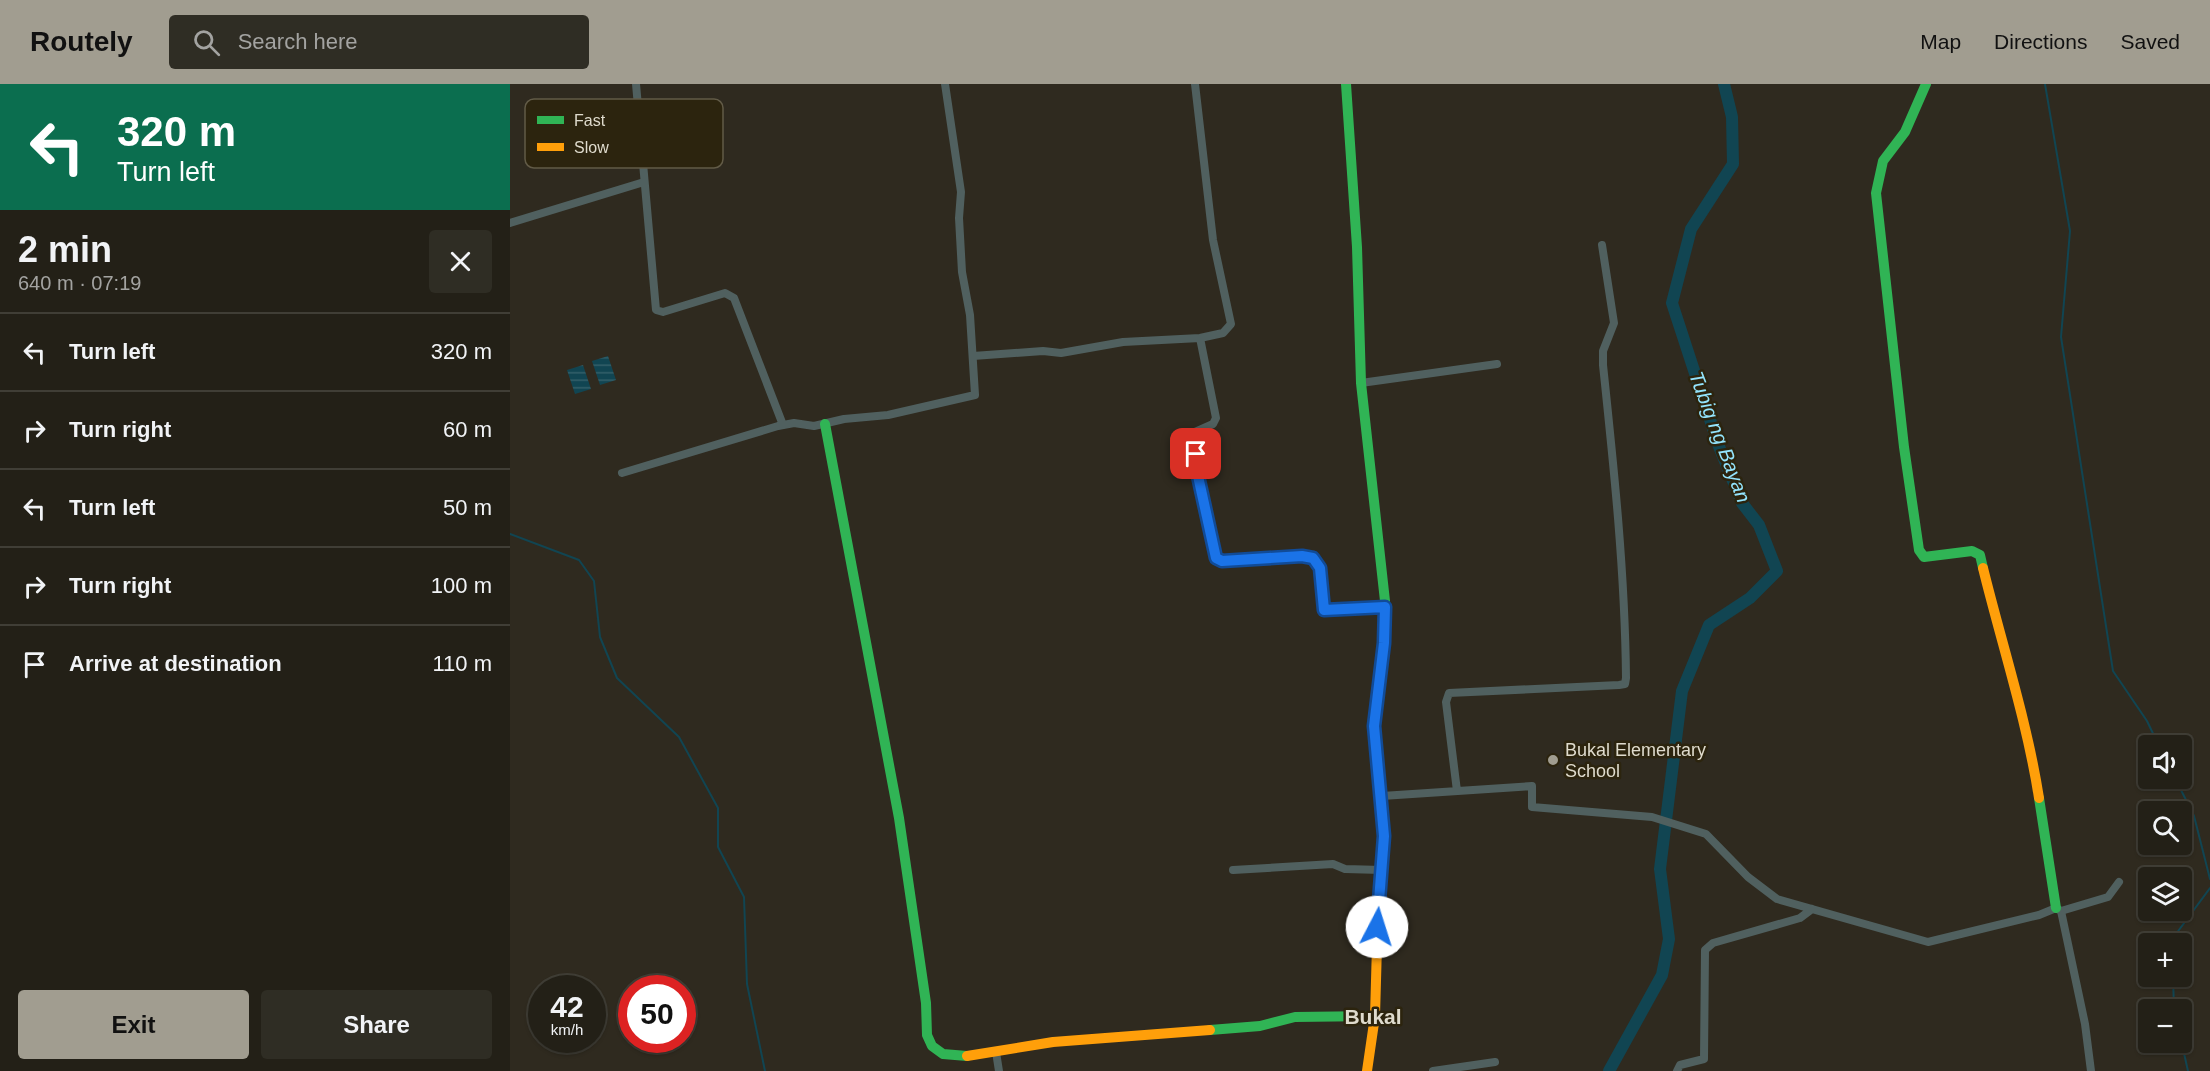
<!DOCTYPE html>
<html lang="en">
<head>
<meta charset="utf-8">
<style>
  :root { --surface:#232017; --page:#2f2d24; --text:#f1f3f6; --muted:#a3a3a1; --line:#403e36; --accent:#a19d90 }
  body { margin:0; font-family:Arial,sans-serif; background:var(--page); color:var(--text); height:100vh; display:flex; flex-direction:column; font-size:22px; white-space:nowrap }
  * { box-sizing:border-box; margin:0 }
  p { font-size:20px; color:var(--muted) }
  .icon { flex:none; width:33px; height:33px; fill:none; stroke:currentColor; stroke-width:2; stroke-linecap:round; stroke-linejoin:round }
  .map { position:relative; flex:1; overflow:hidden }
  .sheet { display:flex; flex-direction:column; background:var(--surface); width:510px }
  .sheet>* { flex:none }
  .hud { background:#0b6e4f; color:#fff; overflow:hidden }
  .fabs { position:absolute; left:1628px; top:651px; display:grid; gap:12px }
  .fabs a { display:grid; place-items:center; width:54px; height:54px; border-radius:6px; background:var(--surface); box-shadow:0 2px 4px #0004,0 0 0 2px var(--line); font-size:30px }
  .speed { position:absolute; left:18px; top:891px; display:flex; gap:12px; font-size:30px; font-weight:700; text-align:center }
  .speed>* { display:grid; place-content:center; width:78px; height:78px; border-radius:50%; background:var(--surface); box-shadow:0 2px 4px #0004,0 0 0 2px var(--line); line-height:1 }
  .speed small { font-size:15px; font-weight:400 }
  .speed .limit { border:9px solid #d22; background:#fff; color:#111 }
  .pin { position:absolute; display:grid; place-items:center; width:51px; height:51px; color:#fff; margin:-26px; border-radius:12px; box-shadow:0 3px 9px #0006 }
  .me { position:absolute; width:66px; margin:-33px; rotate:5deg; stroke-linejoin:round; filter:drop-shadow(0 0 4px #0008) }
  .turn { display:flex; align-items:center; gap:21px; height:126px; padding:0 18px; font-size:27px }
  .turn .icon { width:78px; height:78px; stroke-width:2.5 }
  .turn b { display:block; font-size:42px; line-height:51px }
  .round { display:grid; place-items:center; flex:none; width:63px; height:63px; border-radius:6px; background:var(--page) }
  .head { display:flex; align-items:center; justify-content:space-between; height:102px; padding:0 18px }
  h1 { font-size:36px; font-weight:700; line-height:45px }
  .action { display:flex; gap:12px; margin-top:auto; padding:12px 18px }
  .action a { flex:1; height:69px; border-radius:6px; background:var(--accent); color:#111; font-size:24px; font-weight:700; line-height:69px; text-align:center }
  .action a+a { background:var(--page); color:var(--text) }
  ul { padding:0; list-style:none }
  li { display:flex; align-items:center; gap:18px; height:78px; padding:0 18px; border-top:2px solid var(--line) }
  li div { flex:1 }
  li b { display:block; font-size:22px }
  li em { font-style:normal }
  header { display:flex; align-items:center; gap:36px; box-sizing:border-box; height:84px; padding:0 30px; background:var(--accent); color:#111 }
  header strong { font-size:28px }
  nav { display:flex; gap:33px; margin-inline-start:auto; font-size:21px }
  .search { width:420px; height:54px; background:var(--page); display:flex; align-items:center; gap:15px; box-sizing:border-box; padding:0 21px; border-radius:6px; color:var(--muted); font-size:22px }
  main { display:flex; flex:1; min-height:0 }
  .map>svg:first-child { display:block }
  .water { fill:url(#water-rules) }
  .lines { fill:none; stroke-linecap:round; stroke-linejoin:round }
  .stream { stroke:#114552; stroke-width:2 }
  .river { stroke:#114552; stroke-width:12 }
  .street { stroke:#50605f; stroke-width:8 }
  .fast { stroke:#30b455; stroke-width:10 }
  .slow { stroke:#ff9f0a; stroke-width:10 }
  .route-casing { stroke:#114b97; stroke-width:15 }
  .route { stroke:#1a73e8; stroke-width:10 }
  .poi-dot { fill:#a19d90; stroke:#2c240e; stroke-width:2 }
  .labels { text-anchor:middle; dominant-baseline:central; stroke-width:5; stroke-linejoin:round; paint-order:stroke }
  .poi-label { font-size:18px; fill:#dfdbcd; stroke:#2c240e; text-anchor:start }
  .water-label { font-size:20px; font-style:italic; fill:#94e5fe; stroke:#2c240e }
  .quarter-label { font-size:21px; font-weight:bold; fill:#dfdbcd; stroke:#2c240e }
  .key { fill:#2c240e; stroke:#625b47; stroke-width:1.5 }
  .key-label { font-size:16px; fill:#dfdbcd }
</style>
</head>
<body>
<header>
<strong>Routely</strong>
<div class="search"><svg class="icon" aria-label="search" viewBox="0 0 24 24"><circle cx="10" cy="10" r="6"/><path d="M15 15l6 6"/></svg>Search here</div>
<nav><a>Map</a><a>Directions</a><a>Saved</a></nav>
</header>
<main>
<section class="sheet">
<div class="hud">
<div class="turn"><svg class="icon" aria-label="left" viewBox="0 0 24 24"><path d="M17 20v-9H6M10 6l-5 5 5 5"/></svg><div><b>320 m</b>Turn left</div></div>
</div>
<div class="head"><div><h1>2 min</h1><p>640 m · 07:19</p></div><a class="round"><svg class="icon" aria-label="close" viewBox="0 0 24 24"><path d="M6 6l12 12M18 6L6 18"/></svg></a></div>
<ul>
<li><svg class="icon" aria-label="left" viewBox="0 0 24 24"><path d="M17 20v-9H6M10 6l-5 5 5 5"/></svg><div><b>Turn left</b></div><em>320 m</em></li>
<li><svg class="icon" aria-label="right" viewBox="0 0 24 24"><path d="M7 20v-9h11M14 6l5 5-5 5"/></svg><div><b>Turn right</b></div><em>60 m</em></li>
<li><svg class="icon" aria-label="left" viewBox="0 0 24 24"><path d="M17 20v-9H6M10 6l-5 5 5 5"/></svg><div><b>Turn left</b></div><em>50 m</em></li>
<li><svg class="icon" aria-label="right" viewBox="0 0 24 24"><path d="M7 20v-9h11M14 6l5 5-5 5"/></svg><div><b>Turn right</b></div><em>100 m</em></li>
<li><svg class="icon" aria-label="arrive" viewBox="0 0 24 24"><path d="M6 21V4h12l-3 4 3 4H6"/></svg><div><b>Arrive at destination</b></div><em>110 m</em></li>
</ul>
<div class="action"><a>Exit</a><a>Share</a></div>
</section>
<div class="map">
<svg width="1700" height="987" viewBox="0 0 1700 987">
  <defs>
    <pattern id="water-rules" width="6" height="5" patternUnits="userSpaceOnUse" patternTransform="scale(1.5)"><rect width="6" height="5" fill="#114552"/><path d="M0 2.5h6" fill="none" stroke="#335f6a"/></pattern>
  </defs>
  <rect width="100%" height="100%" fill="#2f2a1f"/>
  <path class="water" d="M98 272 106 296 90 301 82 277Z
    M73 281 81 305 65 310 57 286Z"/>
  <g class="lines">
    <path class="stream" d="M1535 0 1560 147 1551 253 1603 587 1637 637 1649 662
      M0 450 69 476 84 497 90 553 107 594 169 653 208 724V763L234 813 237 900 255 987
      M1665 694 1684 732 1700 795
      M1663 860V854L1700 804
      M1663 892 1664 926
      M1671 956 1678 987"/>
    <path class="river" d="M1099 987 1152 891 1159 855 1150 785 1172 607 1199 541 1240 514 1267 487 1249 441 1232 419 1208 360 1162 219 1181 145 1223 80 1222 33 1214 0"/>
    <path class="street" d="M126 0 146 226 153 228 215 209 224 214 273 341
      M0 139 134 98
      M690 254 706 334 703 340 685 348 688 392 706 475 712 477 792 472 803 474 810 484 814 526 875 523
      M463 272 533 267 551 269 613 258 690 254 713 249 721 240 703 156 685 0
      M851 299 987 280
      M112 389 268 342 284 339 304 342 334 335 378 331 465 311 460 231 452 188 449 134 451 108 435 0
      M947 707 936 618 939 609 1109 601 1115 600 1116 594C1115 489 1104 385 1093 281V267L1104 239 1092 161
      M872 712 1022 702V723L1142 733 1196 750 1238 793 1267 815 1418 858 1529 831 1546 824 1551 827 1575 940 1581 987
      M723 786 823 780 835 785 872 786
      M1551 827 1598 813 1609 798
      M486 968 489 987
      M923 987 985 978
      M1167 987 1170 981 1194 975 1195 866 1203 859 1290 834 1302 825"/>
    <path class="fast" d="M836 0 847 163 851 299 875 517 874 559 864 642 874 752 868 826
      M1416 0 1395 48 1373 77 1366 109 1394 363 1409 466 1414 473 1462 467 1470 471 1473 484
      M315 340 389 734 416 919 417 951 422 962 433 970 457 972
      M1529 714 1546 824
      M700 946 750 942 785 933 865 932"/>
    <path class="slow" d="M1473 484C1492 561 1517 637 1529 714
      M457 972 543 958 700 946
      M857 987 865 932 868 826"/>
  </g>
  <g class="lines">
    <defs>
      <path id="route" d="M686 370 688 392 706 474 712 477 792 472 803 474 810 484 814 526 875 523 874 559 864 642 874 752 867 843"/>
    </defs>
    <use href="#route" class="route-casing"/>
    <use href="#route" class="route"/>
  </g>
  <circle class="poi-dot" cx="1043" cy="676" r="6"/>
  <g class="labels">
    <g class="poi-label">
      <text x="1055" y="666">Bukal Elementary<tspan x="1055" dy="21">School</tspan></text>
    </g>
    <g class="water-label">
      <text transform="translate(1210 353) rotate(69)">Tubig ng Bayan</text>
    </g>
    <g class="quarter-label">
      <text x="863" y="932">Bukal</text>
    </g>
  </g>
  <rect x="15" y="15" width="198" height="69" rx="9" class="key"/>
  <rect x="27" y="32" width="27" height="8" fill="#30b455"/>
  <rect x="27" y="59" width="27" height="8" fill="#ff9f0a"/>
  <g class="key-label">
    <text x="64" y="42">Fast</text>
    <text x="64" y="69">Slow</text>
  </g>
</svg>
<div class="fabs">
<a><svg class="icon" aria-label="sound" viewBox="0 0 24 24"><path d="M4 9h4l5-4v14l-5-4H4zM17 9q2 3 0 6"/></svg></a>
<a><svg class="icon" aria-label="search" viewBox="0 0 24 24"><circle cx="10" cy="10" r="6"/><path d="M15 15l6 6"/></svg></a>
<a><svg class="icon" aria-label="layers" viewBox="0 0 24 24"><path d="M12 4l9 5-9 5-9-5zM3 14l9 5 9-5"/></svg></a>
<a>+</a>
<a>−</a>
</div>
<div class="speed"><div>42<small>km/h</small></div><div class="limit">50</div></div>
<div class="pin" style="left:686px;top:370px;background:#d93025"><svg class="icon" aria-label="arrive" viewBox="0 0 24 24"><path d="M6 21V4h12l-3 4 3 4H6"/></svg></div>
<svg class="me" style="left:867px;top:843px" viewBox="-20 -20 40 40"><circle r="19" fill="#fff"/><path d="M0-13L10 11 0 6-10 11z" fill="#1a73e8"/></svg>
</div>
</main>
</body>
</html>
